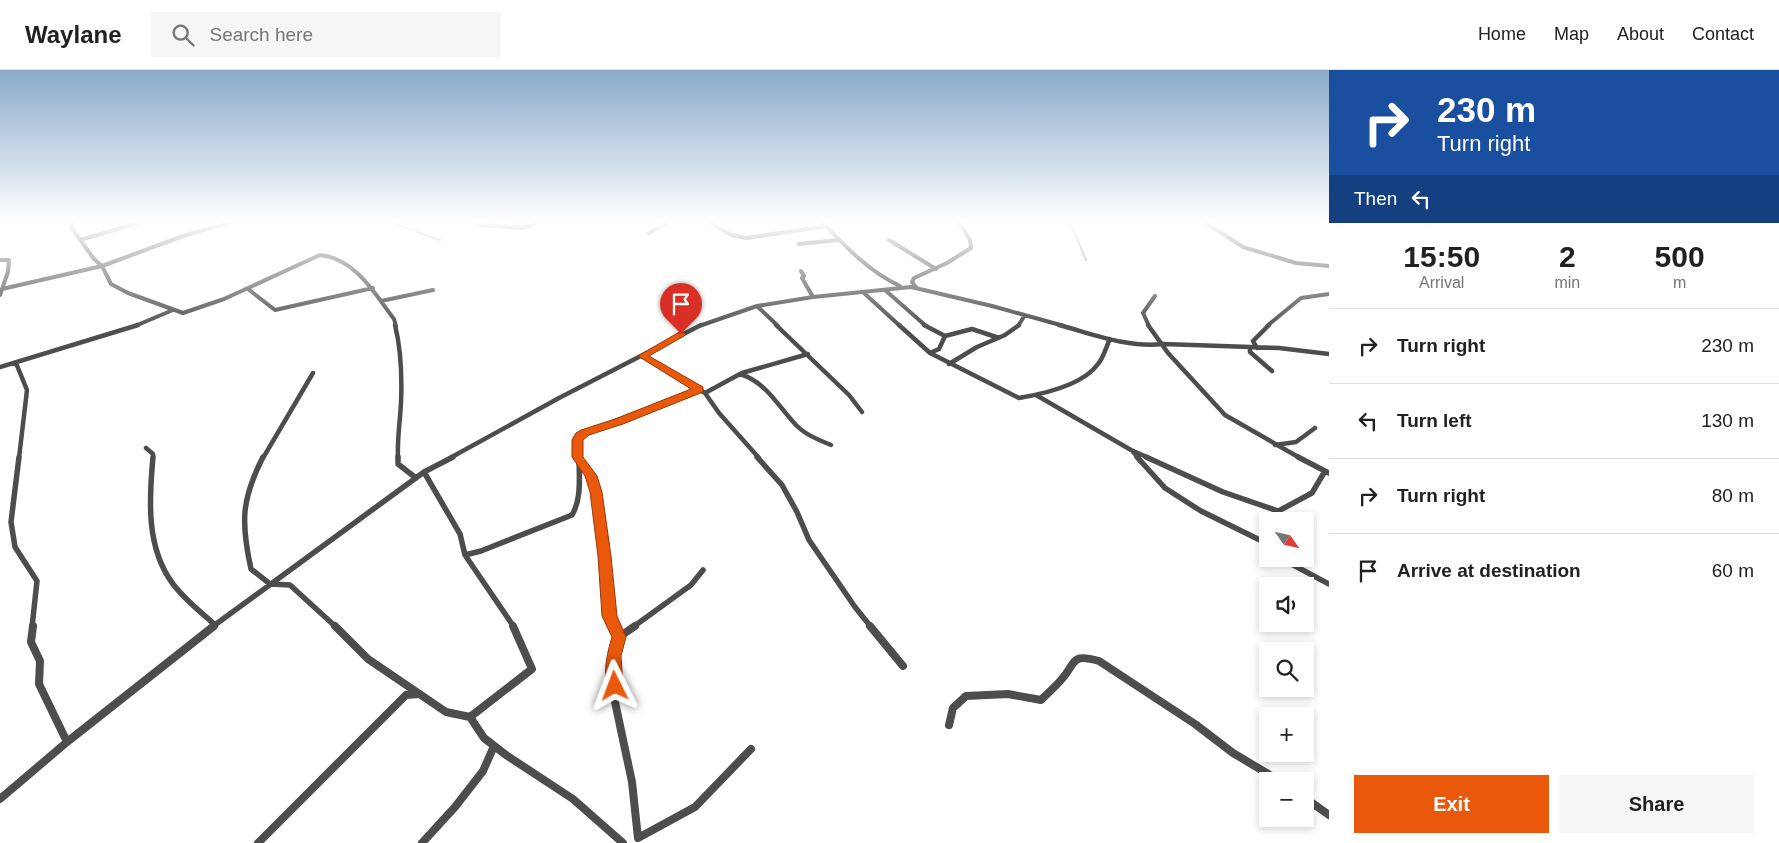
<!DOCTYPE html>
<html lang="en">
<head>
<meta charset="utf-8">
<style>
  :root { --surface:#fff; --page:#f6f6f6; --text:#202124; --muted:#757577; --line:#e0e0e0; --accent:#ea580c }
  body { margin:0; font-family:Helvetica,sans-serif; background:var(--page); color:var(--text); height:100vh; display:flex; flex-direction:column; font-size:19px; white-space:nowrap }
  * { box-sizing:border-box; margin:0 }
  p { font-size:16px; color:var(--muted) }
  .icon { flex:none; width:28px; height:28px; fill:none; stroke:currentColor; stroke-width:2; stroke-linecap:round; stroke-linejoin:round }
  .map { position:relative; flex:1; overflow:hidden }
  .drawer { display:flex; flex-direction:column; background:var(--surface); width:450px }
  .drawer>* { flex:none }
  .top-card { background:#1a4fa0; color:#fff; overflow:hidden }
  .needle { width:32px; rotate:124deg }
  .fabs { position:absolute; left:1259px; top:442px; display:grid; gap:10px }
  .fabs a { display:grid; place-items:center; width:55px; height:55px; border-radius:0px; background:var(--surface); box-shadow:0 2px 8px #0003; font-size:25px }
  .pin { position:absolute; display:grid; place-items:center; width:42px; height:42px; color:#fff; margin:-51px -21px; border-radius:50% 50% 50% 0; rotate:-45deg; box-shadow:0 0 5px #0007 }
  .pin .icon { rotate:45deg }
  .me { position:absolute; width:55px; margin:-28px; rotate:357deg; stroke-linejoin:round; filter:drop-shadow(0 0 4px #0008) }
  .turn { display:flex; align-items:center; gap:18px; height:105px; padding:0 25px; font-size:22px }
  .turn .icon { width:65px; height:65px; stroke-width:2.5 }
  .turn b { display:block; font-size:35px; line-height:42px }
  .then { display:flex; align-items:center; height:48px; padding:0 25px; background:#0003; gap:10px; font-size:19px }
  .eta { display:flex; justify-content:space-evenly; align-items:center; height:85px; text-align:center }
  .eta b { font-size:30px; font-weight:700; line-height:35px }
  .cta { display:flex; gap:10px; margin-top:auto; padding:10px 25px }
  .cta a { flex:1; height:58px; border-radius:0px; background:var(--accent); color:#fff; font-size:20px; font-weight:700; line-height:58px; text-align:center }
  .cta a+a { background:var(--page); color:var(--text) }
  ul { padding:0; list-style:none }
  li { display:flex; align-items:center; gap:15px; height:75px; padding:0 25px; border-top:1px solid var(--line) }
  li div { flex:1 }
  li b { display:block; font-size:19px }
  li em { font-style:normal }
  header { display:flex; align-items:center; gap:30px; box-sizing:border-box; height:70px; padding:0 25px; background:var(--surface); border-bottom:1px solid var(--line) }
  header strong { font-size:24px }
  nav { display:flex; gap:28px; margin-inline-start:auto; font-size:18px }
  .search { width:350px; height:45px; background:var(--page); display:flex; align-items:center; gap:12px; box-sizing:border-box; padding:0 18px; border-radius:0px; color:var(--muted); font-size:19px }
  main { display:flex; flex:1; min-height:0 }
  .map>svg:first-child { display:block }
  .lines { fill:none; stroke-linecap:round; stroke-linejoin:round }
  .stream { stroke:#9b9b9b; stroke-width:2 }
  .street-far3 { stroke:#4d4d4d; stroke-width:4 }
  .street-far2 { stroke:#4d4d4d; stroke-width:4.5 }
  .street-far1 { stroke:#4d4d4d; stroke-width:5.5 }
  .street { stroke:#4d4d4d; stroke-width:8 }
  .route { fill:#ea580c; stroke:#983908 }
</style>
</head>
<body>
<header>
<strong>Waylane</strong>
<div class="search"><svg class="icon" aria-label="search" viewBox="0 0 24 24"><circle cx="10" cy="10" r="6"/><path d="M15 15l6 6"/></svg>Search here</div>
<nav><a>Home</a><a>Map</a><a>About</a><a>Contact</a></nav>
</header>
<main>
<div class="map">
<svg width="1329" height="773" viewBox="0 0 1329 773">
  <rect width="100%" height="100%" fill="#fff"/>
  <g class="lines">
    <path class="stream" d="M389 152 440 170
      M1070 152 1086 190"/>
    <path class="street-far3" d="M73 152 71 157 94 189 102 196 111 214 128 223 183 243 224 229 320 185C355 188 375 224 394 249L396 256
      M709 152 731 165 746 168 827 156
      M822 152C845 176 869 202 900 216
      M1205 152 1243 177 1296 193 1329 196
      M478 155 524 158 539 152
      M649 163 668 152
      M80 170 141 152
      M889 170 936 199
      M799 174 838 170
      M0 190H9L8 202 0 225
      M801 201 804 206 802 208 813 227
      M916 217 912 212 914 208 947 193 971 178 970 170 959 152
      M2 219 102 196 183 166 231 152
      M248 219 275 240 373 218
      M885 220 926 256
      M864 223 900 256
      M381 231 433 220
      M757 236 778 256
      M135 256 173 240
      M699 256 757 236 813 227 911 217 992 236 1064 256
      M1018 256 1025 245
      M1149 256 1143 243 1155 226
      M1267 256 1301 228 1329 224"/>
    <path class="street-far2" d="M395 255C401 279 402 309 401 333 400 352 397 370 398 388
      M776 255 849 325 862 342
      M899 255 930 283 1019 328C1043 324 1083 315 1098 294 1104 287 1106 277 1110 269
      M924 255 945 266 972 259 999 268
      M1059 255C1093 264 1128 278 1163 274L1279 278 1329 284
      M1148 255 1168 283 1225 345 1300 388
      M1250 278V282L1272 301
      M1257 278 1253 271 1269 255
      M930 283 939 279 945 266
      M642 286 705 323 740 304C768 313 778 337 797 356 806 365 819 370 831 375
      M16 293 27 320 19 388
      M949 294 977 277 1005 265 1019 255
      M0 297 138 255
      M742 303 808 284
      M705 323 719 343 759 388
      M1036 325 1131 380 1149 388
      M1275 375 1296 372 1315 358
      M146 378 153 384V388
      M1133 382 1139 388
      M263 388 313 303
      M450 388 559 328 701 255
      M579 388 578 370 585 362 699 320"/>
    <path class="street-far1" d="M19 387 11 452 15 477 37 511 32 557
      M153 387C149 430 146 478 173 514 185 530 201 542 215 555
      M263 387C241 430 241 453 251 499L270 514 290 515 336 557
      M398 387V394L416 408
      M757 387 782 415 797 442 809 470 855 537 871 557
      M1137 387 1165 418 1201 441 1268 474
      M1146 387 1223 422 1278 441
      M1298 387 1329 403
      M578 388 591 406 596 422 605 486 609 546 614 557
      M424 402 460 464 465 485
      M1271 451V445L1312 423 1325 401
      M1282 489 1329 514
      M212 557 424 402 453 387
      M514 557 465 485 481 481 572 445C582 428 579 406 579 387
      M633 557 691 515 703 500"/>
    <path class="street" d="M33 556 31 572 40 591 39 614 67 672
      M335 556 368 589 446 642 470 647 484 668 506 685 573 729 623 773
      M614 556 619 567
      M635 556 619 567 613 586 615 632 632 712 638 768 695 737 751 679
      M870 556 903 596
      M470 647 532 599 513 556
      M949 655 953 638 966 626 1008 624 1041 630C1048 623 1055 617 1061 610 1077 592 1070 583 1099 591L1195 654 1233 683 1280 711
      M1305 728 1329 745
      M0 729 67 672 214 556
      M258 773 406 625 419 624
      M422 773 455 737 483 701 494 676"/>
  </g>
  <linearGradient id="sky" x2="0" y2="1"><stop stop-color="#89aac9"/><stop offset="0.58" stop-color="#fff"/><stop offset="1" stop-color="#fff" stop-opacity="0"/></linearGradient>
  <rect width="1329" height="261" fill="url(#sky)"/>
  <path class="route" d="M681 261 686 264 684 266 649 286 703 317V322L623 354 589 365 583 370V387L597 406 602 422 611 486 617 546 626 567 621 586 623 616 620 621 615 623 609 621C602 605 607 583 612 567L602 546 598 486 590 422 585 406 572 387V370L576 363 581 360 615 349 691 319 638 286Z"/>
</svg>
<div class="fabs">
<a><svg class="needle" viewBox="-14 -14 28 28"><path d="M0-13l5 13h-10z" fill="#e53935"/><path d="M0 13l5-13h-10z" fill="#757577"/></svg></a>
<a><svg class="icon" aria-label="sound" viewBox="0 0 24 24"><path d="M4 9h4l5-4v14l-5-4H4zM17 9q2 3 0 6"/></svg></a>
<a><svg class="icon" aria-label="search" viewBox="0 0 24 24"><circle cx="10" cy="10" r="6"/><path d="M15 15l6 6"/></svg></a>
<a>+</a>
<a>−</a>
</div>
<div class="pin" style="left:681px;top:264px;background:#d93025"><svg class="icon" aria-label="arrive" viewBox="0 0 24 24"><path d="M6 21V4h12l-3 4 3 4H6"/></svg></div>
<svg class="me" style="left:615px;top:616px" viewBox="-20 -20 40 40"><path d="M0-17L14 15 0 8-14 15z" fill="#ea580c" stroke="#fff" stroke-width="4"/></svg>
</div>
<section class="drawer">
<div class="top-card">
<div class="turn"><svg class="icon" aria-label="right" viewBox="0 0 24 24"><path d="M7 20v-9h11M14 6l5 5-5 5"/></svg><div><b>230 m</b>Turn right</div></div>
<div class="then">Then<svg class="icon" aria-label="left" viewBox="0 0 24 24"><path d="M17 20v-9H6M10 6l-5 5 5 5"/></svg></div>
</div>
<div class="eta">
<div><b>15:50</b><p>Arrival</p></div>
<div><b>2</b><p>min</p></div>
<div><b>500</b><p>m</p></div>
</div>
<ul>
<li><svg class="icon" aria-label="right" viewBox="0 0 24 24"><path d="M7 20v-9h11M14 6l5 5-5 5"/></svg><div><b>Turn right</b></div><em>230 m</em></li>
<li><svg class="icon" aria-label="left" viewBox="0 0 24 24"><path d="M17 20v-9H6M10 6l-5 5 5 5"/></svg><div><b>Turn left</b></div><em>130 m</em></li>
<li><svg class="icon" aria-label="right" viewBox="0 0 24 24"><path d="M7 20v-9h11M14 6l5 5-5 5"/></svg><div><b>Turn right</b></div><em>80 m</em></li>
<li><svg class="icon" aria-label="arrive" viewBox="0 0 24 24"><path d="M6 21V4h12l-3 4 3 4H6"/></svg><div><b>Arrive at destination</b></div><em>60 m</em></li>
</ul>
<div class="cta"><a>Exit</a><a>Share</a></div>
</section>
</main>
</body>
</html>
